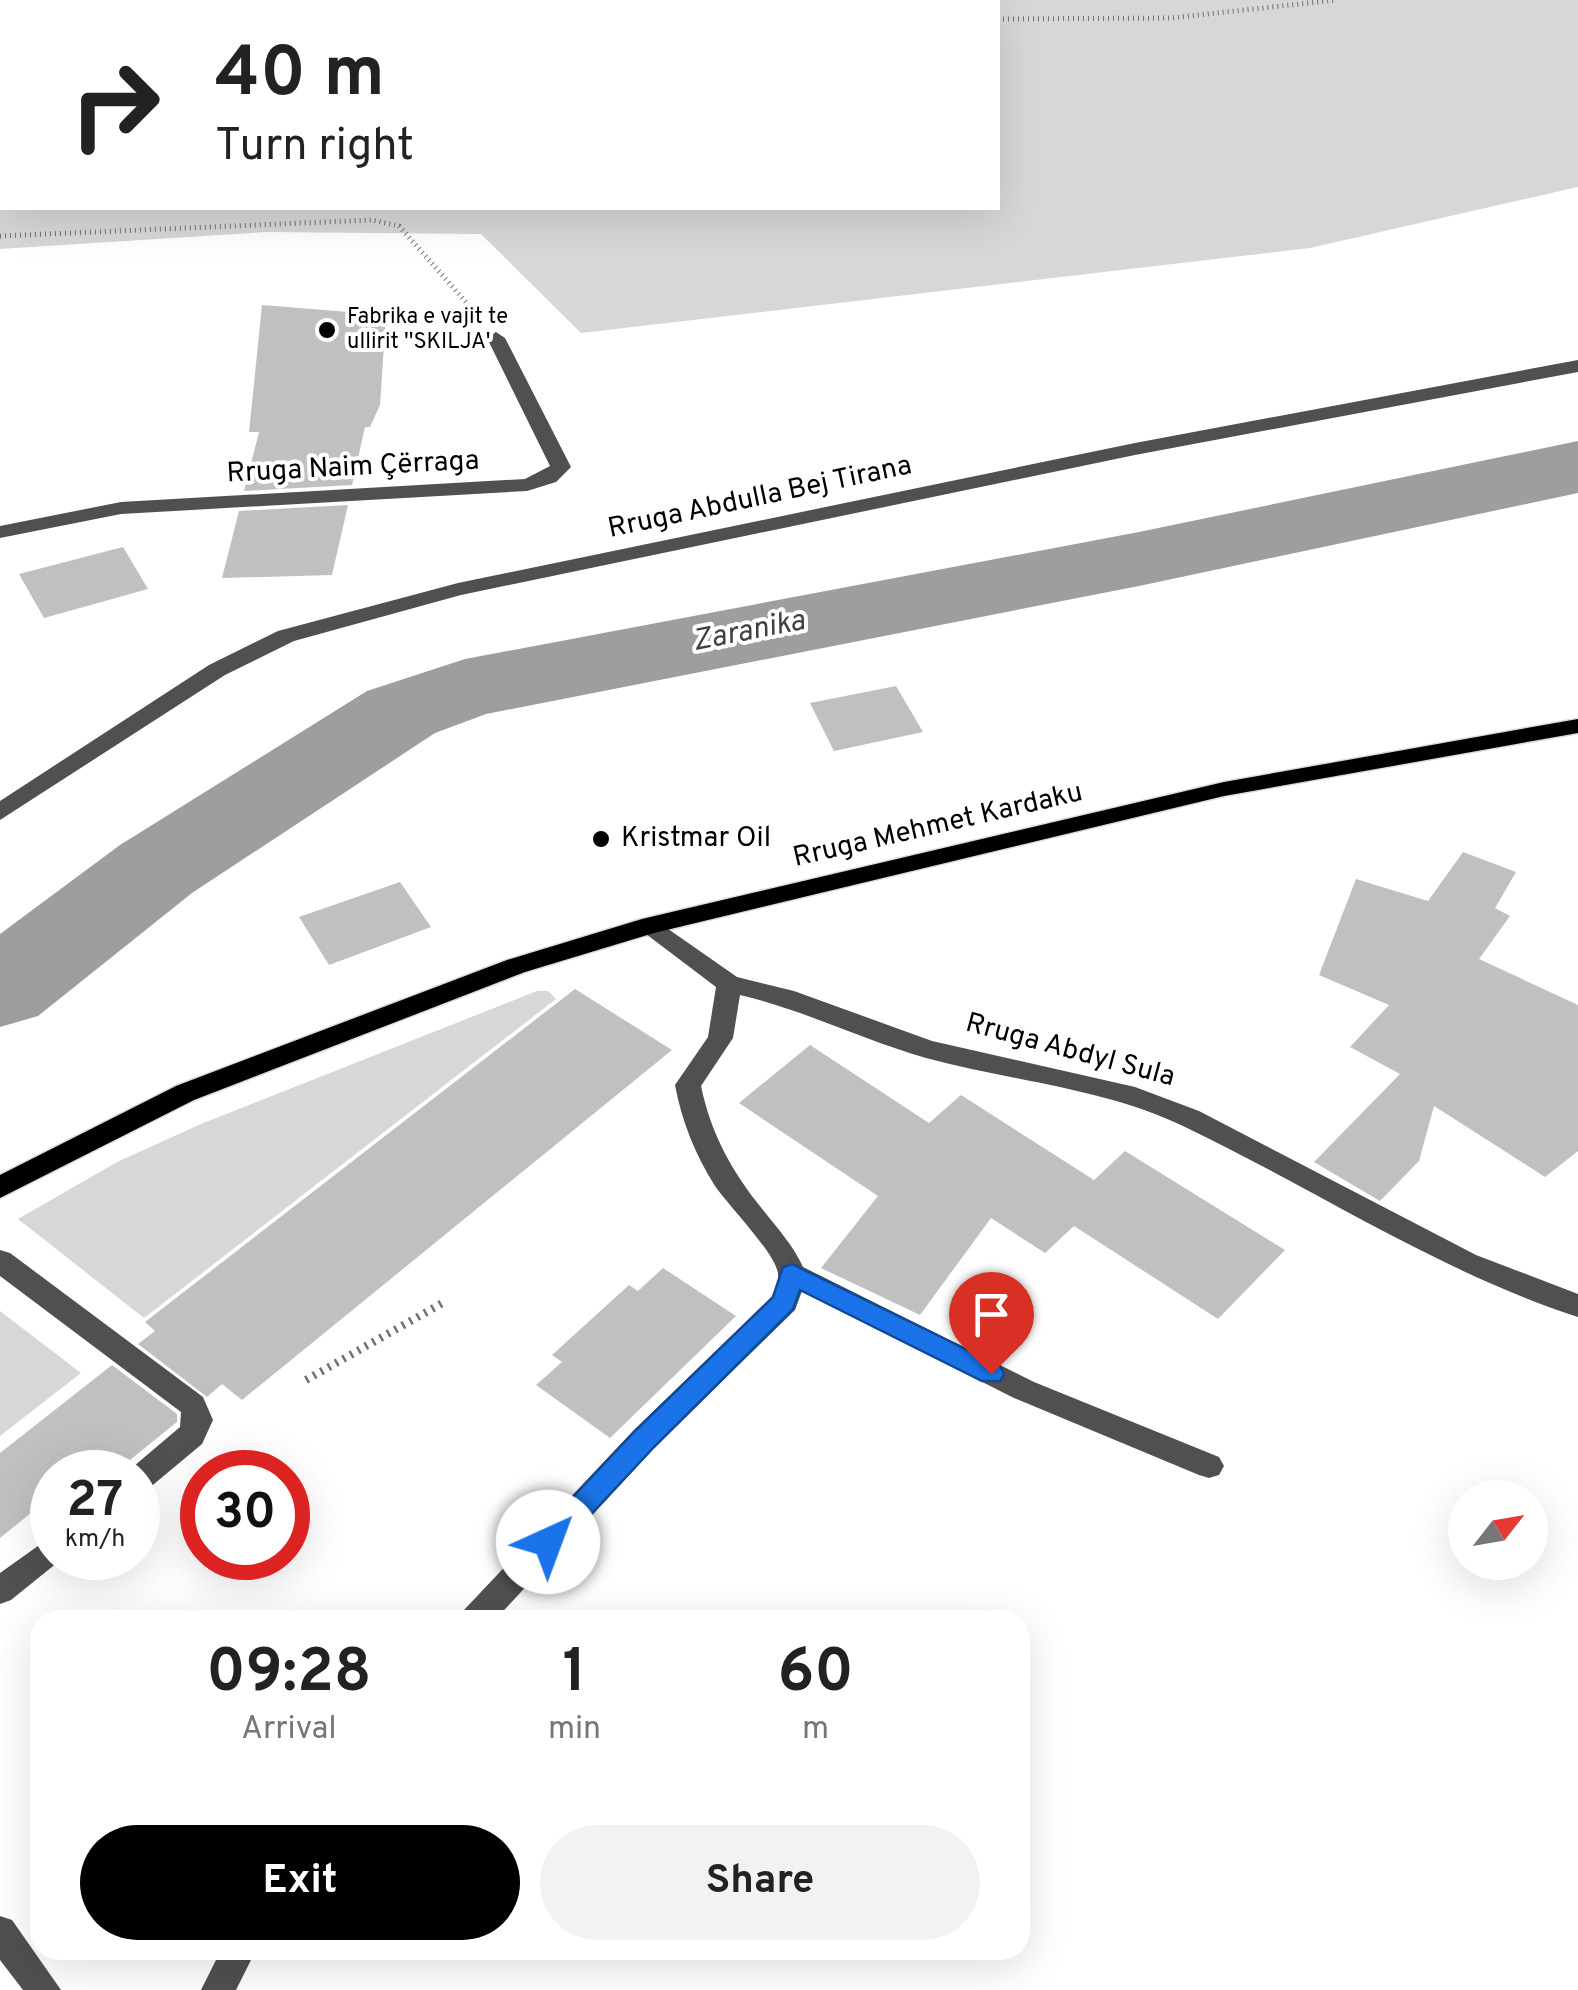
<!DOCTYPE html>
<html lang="en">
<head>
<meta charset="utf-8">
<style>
  :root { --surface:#fff; --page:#f2f2f2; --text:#222; --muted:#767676; --accent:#000 }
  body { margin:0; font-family:Overpass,sans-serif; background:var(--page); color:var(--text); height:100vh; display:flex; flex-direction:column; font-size:38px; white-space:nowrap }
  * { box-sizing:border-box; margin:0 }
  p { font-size:32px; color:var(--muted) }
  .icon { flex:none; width:55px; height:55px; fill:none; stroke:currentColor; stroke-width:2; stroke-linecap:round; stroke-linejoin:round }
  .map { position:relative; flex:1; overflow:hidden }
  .drawer { position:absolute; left:30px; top:1610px; width:1000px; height:350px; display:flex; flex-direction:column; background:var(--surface); border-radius:30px; box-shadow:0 10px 40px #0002 }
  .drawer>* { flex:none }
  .hud { position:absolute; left:0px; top:0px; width:1000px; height:210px; box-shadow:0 10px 40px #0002; background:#fff; color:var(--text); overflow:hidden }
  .needle { width:65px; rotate:59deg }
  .tools { position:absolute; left:1448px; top:1480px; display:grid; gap:20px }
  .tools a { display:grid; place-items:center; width:100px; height:100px; border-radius:50%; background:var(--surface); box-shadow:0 10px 40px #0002; font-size:50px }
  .speed { position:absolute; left:30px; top:1450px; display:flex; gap:20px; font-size:50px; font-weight:700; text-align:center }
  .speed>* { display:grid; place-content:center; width:130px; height:130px; border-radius:50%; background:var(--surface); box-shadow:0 10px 40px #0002; line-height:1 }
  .speed small { font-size:25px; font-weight:400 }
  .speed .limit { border:15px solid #d22; background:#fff; color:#111 }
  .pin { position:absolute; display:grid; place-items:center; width:85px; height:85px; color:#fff; margin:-102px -42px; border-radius:50% 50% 50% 0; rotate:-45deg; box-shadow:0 0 10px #0007 }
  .pin .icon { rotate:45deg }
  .me { position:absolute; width:110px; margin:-55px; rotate:43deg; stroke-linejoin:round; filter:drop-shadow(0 0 8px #0008) }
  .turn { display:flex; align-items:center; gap:35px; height:210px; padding:0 50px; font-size:45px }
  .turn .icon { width:130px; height:130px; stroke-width:2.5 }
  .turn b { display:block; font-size:70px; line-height:85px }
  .eta { display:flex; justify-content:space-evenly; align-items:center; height:170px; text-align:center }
  .eta b { font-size:60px; font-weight:700; line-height:70px }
  .button { display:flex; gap:20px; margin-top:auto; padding:20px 50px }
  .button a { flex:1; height:115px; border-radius:60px; background:var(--accent); color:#fff; font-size:40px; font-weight:700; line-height:115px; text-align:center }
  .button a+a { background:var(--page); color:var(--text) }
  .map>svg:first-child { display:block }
  .green { fill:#d7d7d7; fill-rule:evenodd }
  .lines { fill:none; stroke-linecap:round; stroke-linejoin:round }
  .river { fill:#9e9e9e; fill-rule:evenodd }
  .building { fill:#c0c0c0 }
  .major-casing { stroke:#dbdbdb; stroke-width:3 }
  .path-far1 { stroke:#727272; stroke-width:5; stroke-dasharray:1 4; stroke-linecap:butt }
  .path { stroke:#727272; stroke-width:8; stroke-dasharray:2.5 6; stroke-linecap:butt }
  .minor { fill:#505050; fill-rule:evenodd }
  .major { fill:#000; fill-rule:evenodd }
  .route { fill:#1a73e8; stroke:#114b97; stroke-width:2.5 }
  .poi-dot { fill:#000; stroke:#fff; stroke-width:4 }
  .labels { text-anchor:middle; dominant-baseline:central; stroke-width:8; stroke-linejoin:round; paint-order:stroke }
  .far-poi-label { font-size:22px; fill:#000; stroke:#fff; text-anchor:start }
  .street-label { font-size:28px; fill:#000; stroke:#fff }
  .poi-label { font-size:28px; fill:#000; stroke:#fff; text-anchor:start }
  .water-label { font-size:30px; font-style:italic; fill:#3f3f3f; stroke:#fff }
</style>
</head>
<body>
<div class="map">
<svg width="1578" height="1990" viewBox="0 0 1578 1990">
  <rect width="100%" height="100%" fill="#fff"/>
  <path class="green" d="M0 0H1578V187L1310 248 581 333 481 234 266 232 0 249ZM2 2H998V208H2Z
    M537 991H548L556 999 144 1318 18 1219 117 1162 201 1124Z
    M0 1311 81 1373 0 1436Z"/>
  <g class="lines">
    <path class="river" d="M1578 441V493L1139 586 486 714 435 733 192 893 38 1016 0 1027V934L120 845 367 691 465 659 1139 532Z"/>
  </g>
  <path class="building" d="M262 305 386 315 380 405 370 427H365L352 485 244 491 259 432H249Z
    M348 505 332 575 222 578 239 511Z
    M123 547 148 589 44 618 19 574Z
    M896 686 923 732 834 751 810 703Z
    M1463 852 1516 872 1495 908 1510 916 1479 959 1578 1005V1151L1545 1177 1434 1106 1419 1161 1380 1201 1314 1162 1400 1074 1350 1047 1389 1005 1319 975 1356 879 1428 901Z
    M400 882 431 927 329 965 299 917Z
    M575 989 672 1050 242 1400 222 1384 207 1397 138 1344 155 1331 145 1322Z
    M810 1045 929 1123 961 1095 1094 1180 1125 1151 1285 1250 1218 1319 1074 1226 1045 1253 991 1218 920 1315 821 1268 878 1196 739 1103Z
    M663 1268 736 1316 610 1438 536 1385 562 1362 552 1355 629 1285 638 1291Z
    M112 1365 177 1414V1422L115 1472H52V1496L0 1538V1453Z"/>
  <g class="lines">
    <defs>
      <path id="major" d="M1578 719V733L1224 796 654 933 525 972 194 1100 0 1198V1175L176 1086 507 960 642 919 1224 782Z"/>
    </defs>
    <use href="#major" class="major-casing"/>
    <path class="path-far1" d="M38 2 45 0
      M998 19 1171 18 1336 0
      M0 236 372 220 399 226 473 310"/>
    <path class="path" d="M306 1380 446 1301"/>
    <path class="minor" d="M496 332 505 338 571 467 556 482 527 491 121 514 0 538V526L121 502 525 479 550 466 487 338Z
      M1578 360V372L1135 455 461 595 294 641 225 675 0 820V801L209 665 278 631 458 583 1135 443Z
      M651 917 737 977 794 991 932 1041 1135 1087 1199 1111 1476 1255 1578 1294V1317C1437 1271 1315 1189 1183 1126 1103 1088 1011 1081 926 1058 863 1040 804 1010 740 995L733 1038 701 1086C711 1134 732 1172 763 1210 778 1229 793 1245 803 1267L1034 1382 1219 1457 1224 1466 1219 1475 1209 1478 1199 1475 1014 1398 802 1291 795 1310 654 1448 495 1620H460L464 1610 634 1430 772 1297C774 1291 779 1281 778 1274 777 1255 728 1205 715 1186 695 1154 682 1122 675 1085L708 1037 716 987 642 931 639 925Z
      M0 1250 10 1253 203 1397 213 1420 202 1444 148 1489 138 1492V1472H127L180 1427 181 1412 0 1276Z
      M52 1536V1558H63L11 1600 0 1604V1573Z
      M0 1916 12 1920 61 1990H23L0 1960Z
      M221 1950H256L236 1990H201Z"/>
    <use href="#major" class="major"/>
  </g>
  <path class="route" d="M792 1264 1000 1366 1004 1374 1000 1381H982L800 1290 793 1309 654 1447 557 1551H538L534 1542 538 1534 635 1431 773 1297 783 1267Z"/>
  <g class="poi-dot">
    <circle cx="327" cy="330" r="10"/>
    <circle cx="601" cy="839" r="10"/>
  </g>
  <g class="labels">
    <g class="far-poi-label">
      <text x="347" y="317">Fabrika e vajit te<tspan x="347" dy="25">ullirit ''SKILJA'</tspan></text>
    </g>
    <g class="street-label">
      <text transform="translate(353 468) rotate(-3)">Rruga Naim Çërraga</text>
      <text transform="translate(760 498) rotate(-12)">Rruga Abdulla Bej Tirana</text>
      <text transform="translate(938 826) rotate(-13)">Rruga Mehmet Kardaku</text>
      <text transform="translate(1070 1051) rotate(15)">Rruga Abdyl Sula</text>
    </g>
    <g class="poi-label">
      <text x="621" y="839">Kristmar Oil</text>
    </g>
    <g class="water-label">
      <text transform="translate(749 632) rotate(-11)">Zaranika</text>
    </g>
  </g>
</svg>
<div class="tools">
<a><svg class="needle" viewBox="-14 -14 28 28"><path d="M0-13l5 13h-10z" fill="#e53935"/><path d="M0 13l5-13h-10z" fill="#767676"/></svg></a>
</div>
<div class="speed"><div>27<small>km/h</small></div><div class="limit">30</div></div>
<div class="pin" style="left:991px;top:1374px;background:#d93025"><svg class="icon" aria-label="arrive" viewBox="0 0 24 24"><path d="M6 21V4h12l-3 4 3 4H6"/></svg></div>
<svg class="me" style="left:548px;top:1542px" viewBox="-20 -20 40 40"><circle r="19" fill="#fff"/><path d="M0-13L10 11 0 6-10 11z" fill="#1a73e8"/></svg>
<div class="hud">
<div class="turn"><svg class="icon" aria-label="right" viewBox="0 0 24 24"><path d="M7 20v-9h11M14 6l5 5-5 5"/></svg><div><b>40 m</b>Turn right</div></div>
</div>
<section class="drawer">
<div class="eta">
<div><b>09:28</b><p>Arrival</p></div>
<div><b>1</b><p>min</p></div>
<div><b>60</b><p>m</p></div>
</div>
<div class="button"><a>Exit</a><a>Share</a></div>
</section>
</div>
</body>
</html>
